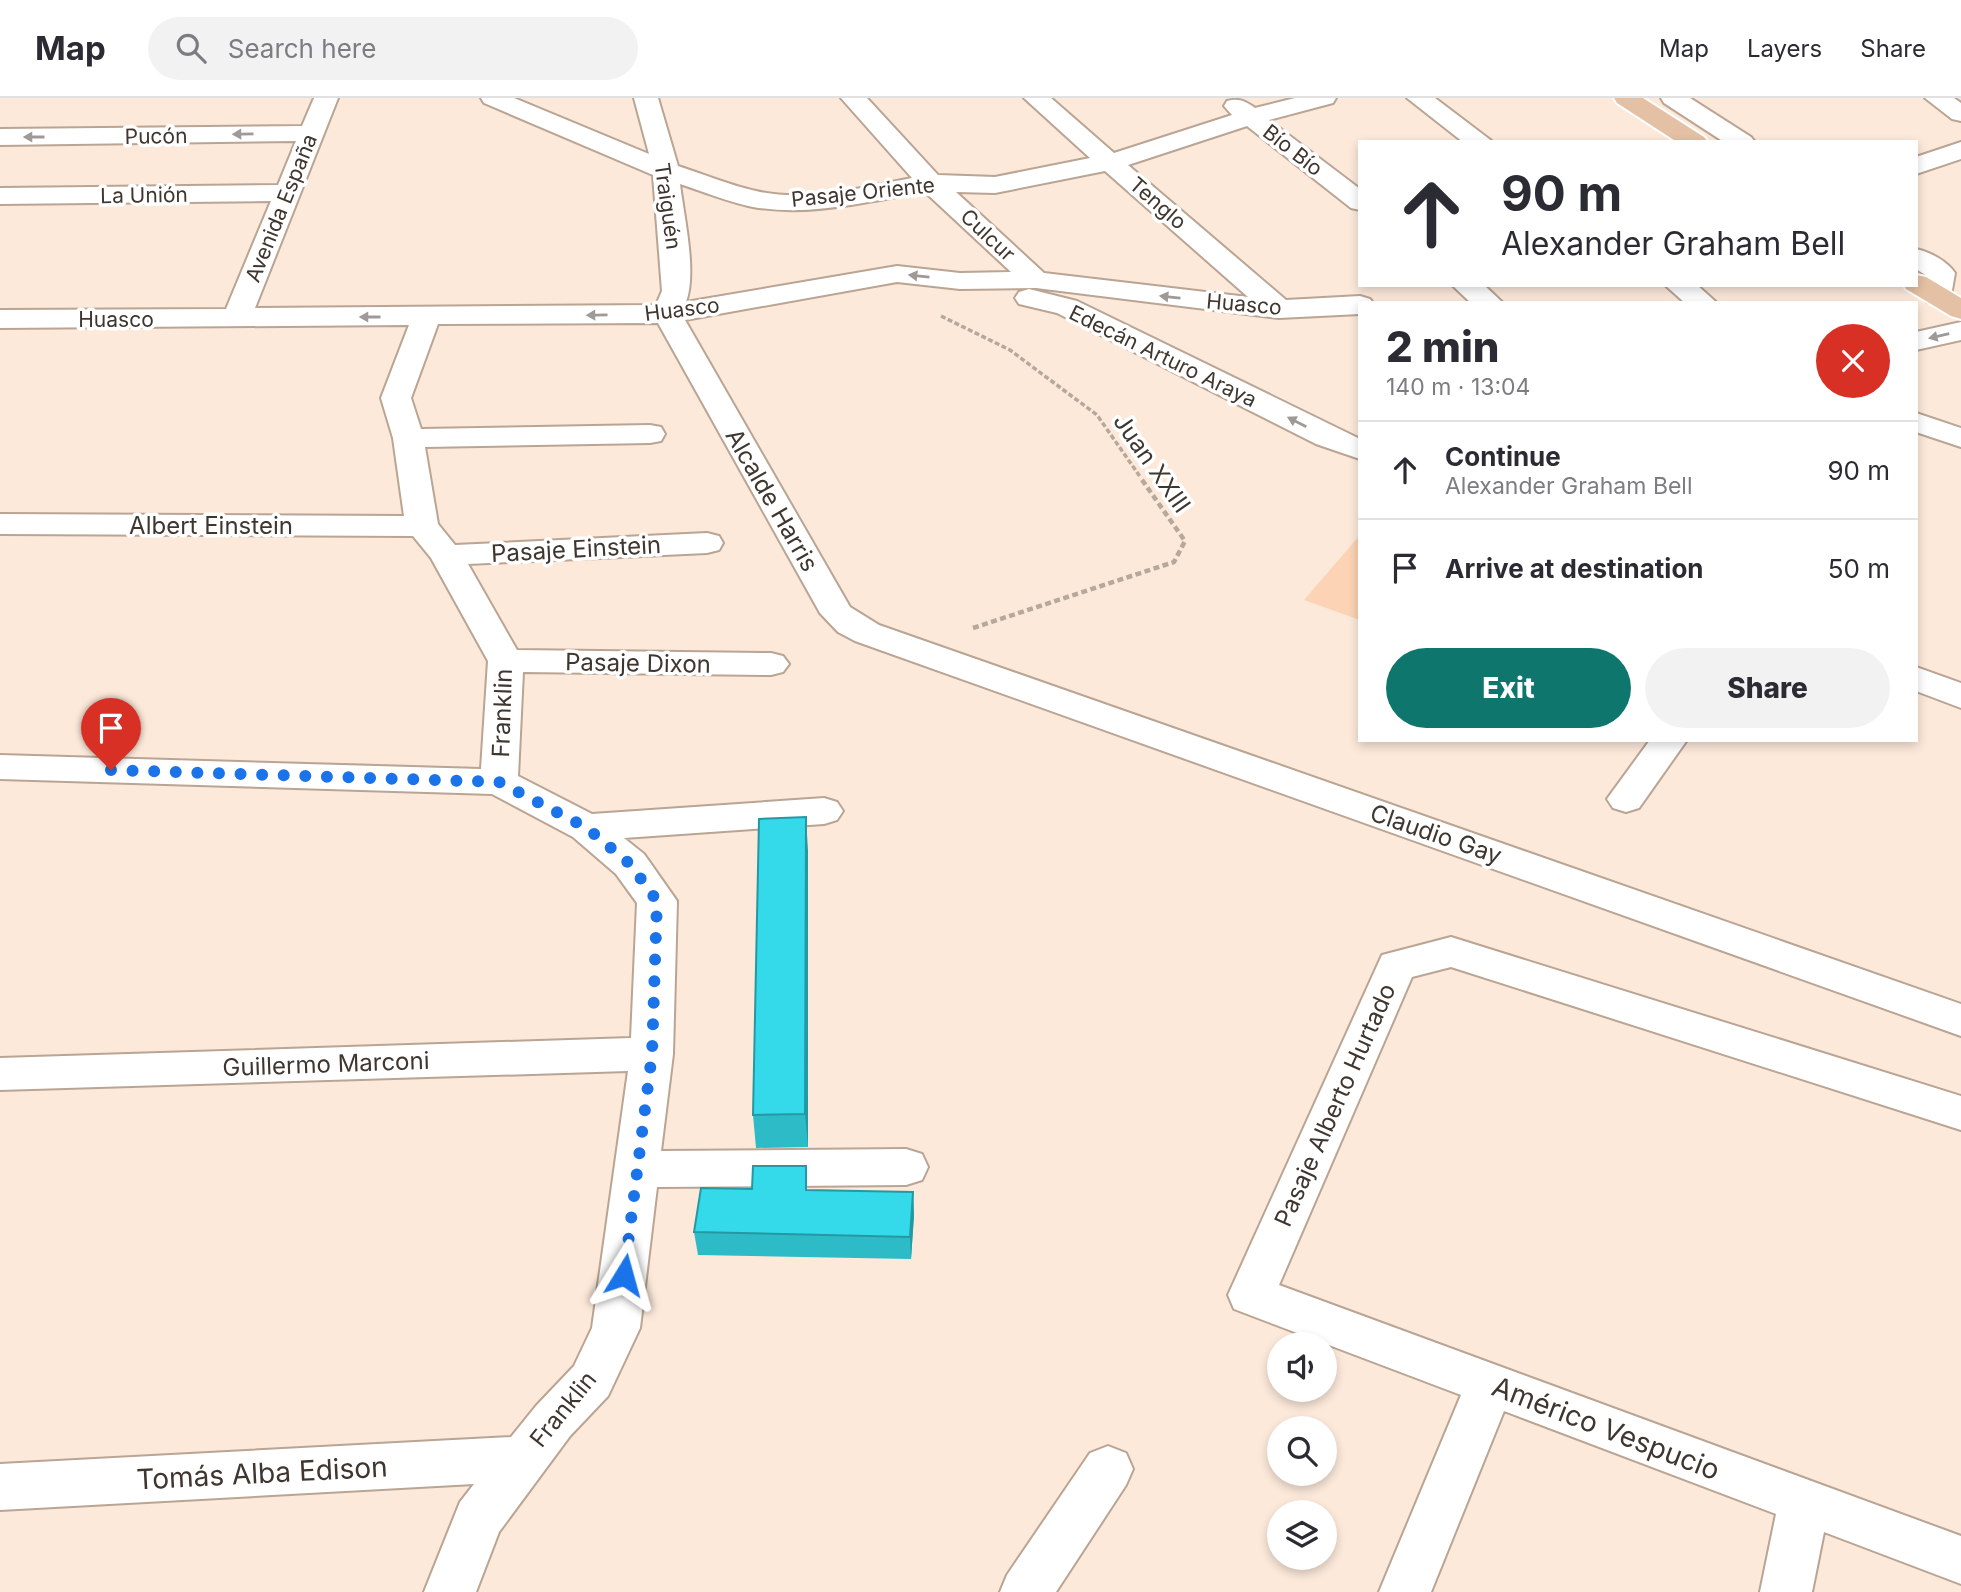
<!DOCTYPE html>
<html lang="en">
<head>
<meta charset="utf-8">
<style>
  :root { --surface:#fff; --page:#f2f2f3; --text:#2b2b33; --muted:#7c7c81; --line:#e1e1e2; --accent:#0f766e }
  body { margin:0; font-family:Inter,sans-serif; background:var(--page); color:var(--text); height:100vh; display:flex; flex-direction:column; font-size:26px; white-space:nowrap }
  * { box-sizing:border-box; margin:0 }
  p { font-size:23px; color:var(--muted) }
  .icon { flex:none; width:38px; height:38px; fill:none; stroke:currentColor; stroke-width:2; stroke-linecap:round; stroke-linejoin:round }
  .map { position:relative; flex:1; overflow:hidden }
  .side { position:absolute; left:1358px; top:203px; width:560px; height:441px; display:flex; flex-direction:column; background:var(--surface); border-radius:0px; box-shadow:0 4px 10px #0003 }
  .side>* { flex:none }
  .hud { position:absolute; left:1358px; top:42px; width:560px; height:147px; border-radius:0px; box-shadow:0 4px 10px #0003; background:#fff; color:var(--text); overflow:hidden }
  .fabs { position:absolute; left:1267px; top:1234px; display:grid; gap:14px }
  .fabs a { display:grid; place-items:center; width:70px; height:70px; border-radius:50%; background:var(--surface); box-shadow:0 4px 10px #0003; font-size:35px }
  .pin { position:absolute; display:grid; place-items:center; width:60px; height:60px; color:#fff; margin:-72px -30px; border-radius:50% 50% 50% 0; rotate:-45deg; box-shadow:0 0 7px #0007 }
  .pin .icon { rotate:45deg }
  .me { position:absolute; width:77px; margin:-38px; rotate:8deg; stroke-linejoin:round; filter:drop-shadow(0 0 5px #0008) }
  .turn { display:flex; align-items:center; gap:24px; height:147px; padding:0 28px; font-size:32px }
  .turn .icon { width:91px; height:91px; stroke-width:2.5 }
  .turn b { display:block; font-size:49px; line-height:60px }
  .round { display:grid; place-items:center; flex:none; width:74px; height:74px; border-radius:37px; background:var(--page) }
  .headline { display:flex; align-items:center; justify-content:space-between; height:119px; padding:0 28px }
  h1 { font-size:42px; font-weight:800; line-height:52px }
  .cta { display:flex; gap:14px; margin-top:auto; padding:14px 28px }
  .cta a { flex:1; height:80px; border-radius:42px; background:var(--accent); color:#fff; font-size:28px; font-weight:800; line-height:80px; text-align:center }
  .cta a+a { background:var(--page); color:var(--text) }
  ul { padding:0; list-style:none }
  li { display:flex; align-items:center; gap:21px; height:98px; padding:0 28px; border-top:2px solid var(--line) }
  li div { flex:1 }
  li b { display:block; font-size:26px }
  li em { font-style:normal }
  header { display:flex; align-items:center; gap:42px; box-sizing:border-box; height:98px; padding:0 35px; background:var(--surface); border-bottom:2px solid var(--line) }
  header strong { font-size:33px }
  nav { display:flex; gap:38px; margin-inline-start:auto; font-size:24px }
  .search { width:490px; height:63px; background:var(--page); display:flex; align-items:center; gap:18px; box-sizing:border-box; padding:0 24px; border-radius:38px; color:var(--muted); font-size:26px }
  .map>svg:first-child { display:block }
  .green { fill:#fcd3b4 }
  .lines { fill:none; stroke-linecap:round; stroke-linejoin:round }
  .minor-casing { stroke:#baa493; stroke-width:4 }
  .major-casing { stroke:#fff; stroke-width:4 }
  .path-far1 { stroke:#b7a89c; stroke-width:3.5; stroke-dasharray:5 2.5; stroke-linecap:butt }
  .path { stroke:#b7a89c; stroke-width:4.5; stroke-dasharray:6 3.5; stroke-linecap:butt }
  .minor { fill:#fff; fill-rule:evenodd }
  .major { fill:#e4c1a4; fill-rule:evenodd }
  .wall { fill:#2dbbc8 }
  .shaded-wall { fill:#2499a3 }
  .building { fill:#34dae9; stroke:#2499a3; stroke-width:2 }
  .oneway { fill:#9f9a97 }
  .route { stroke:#1a73e8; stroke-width:12; stroke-dasharray:0 21.6 }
  .labels { text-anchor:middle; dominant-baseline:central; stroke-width:7; stroke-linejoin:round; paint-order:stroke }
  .far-street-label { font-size:21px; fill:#3f362f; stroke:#fff }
  .street-label { font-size:24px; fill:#3f362f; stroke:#fff }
  .near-street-label { font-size:28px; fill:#3f362f; stroke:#fff }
</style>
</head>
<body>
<header>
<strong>Map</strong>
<div class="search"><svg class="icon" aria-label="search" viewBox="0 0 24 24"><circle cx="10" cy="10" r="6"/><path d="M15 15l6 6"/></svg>Search here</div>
<nav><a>Map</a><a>Layers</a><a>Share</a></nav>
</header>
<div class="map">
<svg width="1961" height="1494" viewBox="0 0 1961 1494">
  <rect width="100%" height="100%" fill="#fce9da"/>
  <path class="green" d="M1360 437V522L1304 502Z"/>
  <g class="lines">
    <defs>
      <path id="minor" d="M314 0H338L255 210 656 207 662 193 653 77 484 5 481 0H514L649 56 634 0H658L678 68C703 76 729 87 756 93 807 105 862 89 912 80L841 0H867L938 77 995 79 1090 60 1024 0H1051L1114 55 1232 17 1224 8 1227 3C1239 0 1245 3 1255 10L1295 0H1336L1333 5 1269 22 1360 91V112L1351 110 1247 28 1128 67 1286 202 1360 198 1370 201 1373 205H1360V216L1279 220 1036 190 960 191 897 184 685 222 850 509 879 527 1961 906V938L855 543 838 534 820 515 658 225 438 226 411 300 421 331 650 327 661 329 665 336 661 343 650 345 425 349 438 426 455 447 707 435 719 438 723 445 719 452 707 455 468 466 517 552 771 555 783 558 789 566 783 574 771 577 523 574 518 678 592 716 824 700 837 704 843 713 837 722 824 726 624 740 644 756 677 803 673 956 661 1053 906 1051 922 1056 928 1069 922 1082 906 1087 657 1089 640 1230 608 1298 570 1338 499 1434 476 1494H424L460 1404 474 1386 0 1412V1366L511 1339 536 1308 574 1268 592 1230 628 973 0 992V960L631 940 637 805 616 776 573 739 492 696 0 681V657L481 671 488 563 431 460 413 438 0 436V416L404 418 393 340 381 300 409 227 0 230V212L226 211 271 103 0 106V90L278 87 296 43 0 47V31L302 28ZM1105 73 1248 199 1044 175 956 94 995 95ZM680 86C704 94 729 104 753 109 810 119 869 103 925 94L1011 174 960 175 897 168 686 204C697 174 684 119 680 86Z
        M1407 0H1435L1493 44H1463Z
        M1661 0H1690L1751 39 1755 44H1724L1664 5Z
        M1925 0H1954L1961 5V23L1952 21Z
        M1961 44V61L1916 76V59Z
        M1916 151C1930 154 1947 163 1955 175L1951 198 1947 204 1937 206 1927 204 1923 198 1927 178 1916 171Z
        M1452 187H1484L1503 205H1471Z
        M1665 187H1697L1717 205H1685Z
        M1029 191 1077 203 1360 341V361L1316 346 1057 215 1019 206 1015 200 1019 194Z
        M1961 224V242L1916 252V234Z
        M1916 315 1961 330V349L1916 334Z
        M1916 569 1961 585V610L1916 593Z
        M1650 642H1687L1639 710 1626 714 1613 710 1607 701Z
        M1451 839 1961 998V1032L1451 869 1412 879 1279 1187 1961 1438V1486L1824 1434 1812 1494H1760L1776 1416 1504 1313 1431 1494H1379L1461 1297 1234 1211 1228 1197 1382 857Z
        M1108 1348 1126 1355 1133 1371 1126 1387 1056 1494H1000L1007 1477 1090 1355Z"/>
      <path id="major" d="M1614 0H1643L1704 39 1708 44H1677L1617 5Z
        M1916 177 1926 179 1961 200V221L1951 218 1906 191 1904 187H1916Z"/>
    </defs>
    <use href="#minor" class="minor-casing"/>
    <use href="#major" class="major-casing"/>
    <path class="path-far1" d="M941 218 1010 252 1097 317 1141 380"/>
    <path class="path" d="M973 530 1174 464 1185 443 1140 379"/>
    <use href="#minor" class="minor"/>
    <use href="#major" class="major"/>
  </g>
  <path class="wall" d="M808 753V1049L756 1050 753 1017Z
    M808 1092 913 1094 914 1117 911 1161 698 1157 694 1134Z"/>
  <path class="shaded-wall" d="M806 719 808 753V1049L805 1016Z
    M913 1094 914 1117 911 1161 910 1139Z"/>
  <path class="building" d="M806 719 805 1016 753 1017 759 721Z
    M753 1068H806V1092L913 1094 910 1139 694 1134 701 1090 752 1091Z"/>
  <defs><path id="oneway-solid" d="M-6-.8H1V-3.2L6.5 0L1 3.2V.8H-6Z" transform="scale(1.75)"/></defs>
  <g class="oneway">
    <use href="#oneway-solid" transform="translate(243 36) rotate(179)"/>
    <use href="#oneway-solid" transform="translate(34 39) rotate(180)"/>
    <use href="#oneway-solid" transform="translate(919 178) rotate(-174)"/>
    <use href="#oneway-solid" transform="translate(1170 199) rotate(-174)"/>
    <use href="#oneway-solid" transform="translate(597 217) rotate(179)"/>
    <use href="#oneway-solid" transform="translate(370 219) rotate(180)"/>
    <use href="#oneway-solid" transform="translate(1939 238) rotate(167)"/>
    <use href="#oneway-solid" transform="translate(1297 324) rotate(-153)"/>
  </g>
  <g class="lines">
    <path class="route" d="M111 672 499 684 587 730 630 766 657 803 652 956 624 1177"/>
  </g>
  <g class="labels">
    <g class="far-street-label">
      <text transform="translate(156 38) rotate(-1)">Pucón</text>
      <text transform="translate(1293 52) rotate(38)">Bío Bío</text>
      <text transform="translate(863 94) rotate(-6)">Pasaje Oriente</text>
      <text transform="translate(144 97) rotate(-1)">La Unión</text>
      <text transform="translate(1158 105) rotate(41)">Tenglo</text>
      <text transform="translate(668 108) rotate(82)">Traiguén</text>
      <text transform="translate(281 110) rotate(-68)">Avenida España</text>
      <text transform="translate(988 137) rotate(43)">Culcur</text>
      <text transform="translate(1244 206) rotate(5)">Huasco</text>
      <text transform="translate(682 211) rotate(-7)">Huasco</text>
      <text x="116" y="221">Huasco</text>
      <text transform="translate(1163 258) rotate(26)">Edecán Arturo Araya</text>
    </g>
    <g class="street-label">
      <text transform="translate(1152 365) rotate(55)">Juan XXIII</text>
      <text transform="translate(772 402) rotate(60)">Alcalde Harris</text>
      <text x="211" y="427">Albert Einstein</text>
      <text transform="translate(576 451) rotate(-3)">Pasaje Einstein</text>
      <text transform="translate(638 565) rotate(1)">Pasaje Dixon</text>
      <text transform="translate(502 615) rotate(-88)">Franklin</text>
      <text transform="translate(1436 736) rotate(19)">Claudio Gay</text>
      <text transform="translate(326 966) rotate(-2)">Guillermo Marconi</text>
      <text transform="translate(1335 1007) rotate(-66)">Pasaje Alberto Hurtado</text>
      <text transform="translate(563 1311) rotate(-51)">Franklin</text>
    </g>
    <g class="near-street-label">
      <text transform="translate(1606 1330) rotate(21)">Américo Vespucio</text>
      <text transform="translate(262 1375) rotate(-3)">Tomás Alba Edison</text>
    </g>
  </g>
</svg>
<div class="fabs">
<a><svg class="icon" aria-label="sound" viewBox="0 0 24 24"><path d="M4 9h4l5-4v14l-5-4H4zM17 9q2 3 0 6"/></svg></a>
<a><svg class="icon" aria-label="search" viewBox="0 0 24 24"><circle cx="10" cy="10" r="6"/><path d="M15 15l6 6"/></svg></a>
<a><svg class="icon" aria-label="layers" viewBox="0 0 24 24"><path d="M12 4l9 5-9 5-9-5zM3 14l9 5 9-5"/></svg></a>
</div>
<div class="pin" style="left:111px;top:672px;background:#d93025"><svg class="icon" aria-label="arrive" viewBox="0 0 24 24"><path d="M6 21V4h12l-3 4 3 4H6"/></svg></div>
<svg class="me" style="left:624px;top:1177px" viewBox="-20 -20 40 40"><path d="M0-17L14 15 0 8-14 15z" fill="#1a73e8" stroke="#fff" stroke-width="4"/></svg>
<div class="hud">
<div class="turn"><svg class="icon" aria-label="ahead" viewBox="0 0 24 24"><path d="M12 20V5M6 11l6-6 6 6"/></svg><div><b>90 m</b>Alexander Graham Bell</div></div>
</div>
<section class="side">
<div class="headline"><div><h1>2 min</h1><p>140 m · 13:04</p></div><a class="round" style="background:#d93025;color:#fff"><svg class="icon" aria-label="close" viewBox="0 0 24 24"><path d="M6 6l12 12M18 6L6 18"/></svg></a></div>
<ul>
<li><svg class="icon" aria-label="ahead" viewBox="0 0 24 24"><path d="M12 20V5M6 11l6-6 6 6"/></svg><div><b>Continue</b><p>Alexander Graham Bell</p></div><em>90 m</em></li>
<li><svg class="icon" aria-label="arrive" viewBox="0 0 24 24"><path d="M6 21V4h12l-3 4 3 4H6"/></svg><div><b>Arrive at destination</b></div><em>50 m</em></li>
</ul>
<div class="cta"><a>Exit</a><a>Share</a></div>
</section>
</div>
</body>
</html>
